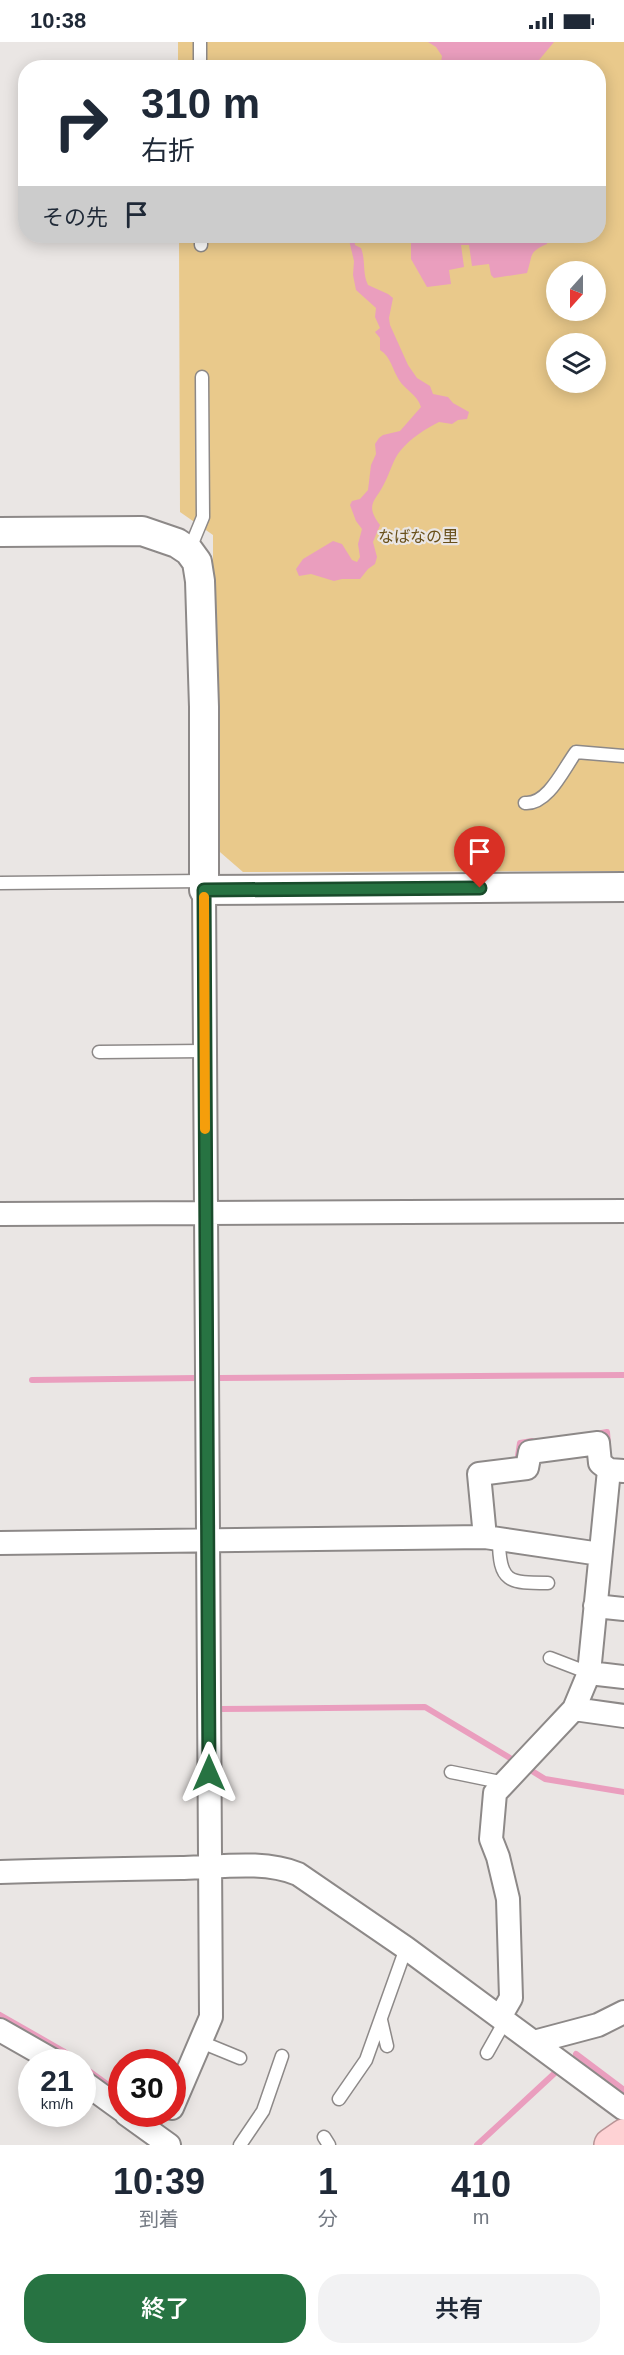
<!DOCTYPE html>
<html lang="ja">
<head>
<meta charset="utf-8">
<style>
  :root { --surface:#fff; --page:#f2f2f3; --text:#1f2937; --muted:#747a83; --accent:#277342 }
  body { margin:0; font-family:Arial,"Noto Sans JP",sans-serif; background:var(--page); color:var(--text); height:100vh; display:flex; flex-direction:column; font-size:22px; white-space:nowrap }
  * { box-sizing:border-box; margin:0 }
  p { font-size:20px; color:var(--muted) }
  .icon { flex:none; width:33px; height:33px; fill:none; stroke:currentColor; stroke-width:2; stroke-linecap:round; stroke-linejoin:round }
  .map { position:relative; height:2103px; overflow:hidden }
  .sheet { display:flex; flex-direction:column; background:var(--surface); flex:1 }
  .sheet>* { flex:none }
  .top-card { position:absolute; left:18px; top:18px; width:588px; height:183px; border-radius:24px; box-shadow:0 3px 15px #0003; background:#fff; color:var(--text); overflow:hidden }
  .needle { width:39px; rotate:201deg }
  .fabs { position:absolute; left:546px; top:219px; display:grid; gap:12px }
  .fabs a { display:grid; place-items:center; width:60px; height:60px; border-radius:50%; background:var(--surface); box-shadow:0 3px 15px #0003; font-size:30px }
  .speed { position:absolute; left:18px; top:2007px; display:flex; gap:12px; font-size:30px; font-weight:700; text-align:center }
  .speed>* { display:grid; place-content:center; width:78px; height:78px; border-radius:50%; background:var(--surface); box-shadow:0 3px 15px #0003; line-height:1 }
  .speed small { font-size:15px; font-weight:400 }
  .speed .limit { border:9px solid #d22; background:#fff; color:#111 }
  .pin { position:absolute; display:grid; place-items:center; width:51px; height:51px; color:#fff; margin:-62px -26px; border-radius:50% 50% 50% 0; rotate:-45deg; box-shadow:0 0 6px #0007 }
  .pin .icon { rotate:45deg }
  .me { position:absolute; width:66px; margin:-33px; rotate:0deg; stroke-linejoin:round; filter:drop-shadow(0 0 4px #0008) }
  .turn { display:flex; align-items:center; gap:21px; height:126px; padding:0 24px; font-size:27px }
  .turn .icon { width:78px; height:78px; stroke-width:2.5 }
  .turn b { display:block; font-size:42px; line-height:51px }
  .then { display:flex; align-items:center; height:57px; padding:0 24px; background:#0003; gap:12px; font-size:22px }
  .eta { display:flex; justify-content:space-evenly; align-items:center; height:102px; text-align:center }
  .eta b { font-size:36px; font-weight:600; line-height:42px }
  .primary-button { display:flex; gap:12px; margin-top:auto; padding:12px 24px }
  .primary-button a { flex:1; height:69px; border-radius:24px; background:var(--accent); color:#fff; font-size:24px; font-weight:600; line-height:69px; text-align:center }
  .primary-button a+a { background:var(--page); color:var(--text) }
  .status { display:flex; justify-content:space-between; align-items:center; height:42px; padding:0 30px; background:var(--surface); direction:ltr }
  .status svg { height:16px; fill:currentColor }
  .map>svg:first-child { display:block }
  .green { fill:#e9c98b; fill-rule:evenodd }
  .water { fill:#ea9ebe }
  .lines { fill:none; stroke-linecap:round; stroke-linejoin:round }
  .stream { stroke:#ea9ebe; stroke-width:6 }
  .service-casing { stroke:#8d8988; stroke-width:15 }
  .minor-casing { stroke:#8d8988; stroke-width:26 }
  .tertiary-casing { stroke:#8d8988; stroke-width:32 }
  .trunk-casing { stroke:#b99496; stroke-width:36 }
  .service { stroke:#fff; stroke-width:12 }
  .minor { stroke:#fff; stroke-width:22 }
  .tertiary { stroke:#fff; stroke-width:28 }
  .trunk { stroke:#fed2d4; stroke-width:33 }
  .route-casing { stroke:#194b2b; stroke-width:15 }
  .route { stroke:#277342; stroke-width:10 }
  .slow { stroke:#f59e0b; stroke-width:10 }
  .labels { text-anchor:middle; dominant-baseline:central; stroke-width:4.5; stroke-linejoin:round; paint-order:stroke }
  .park-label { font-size:16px; fill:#69501b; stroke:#eae6e4 }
</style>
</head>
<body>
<div class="status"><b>10:38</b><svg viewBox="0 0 49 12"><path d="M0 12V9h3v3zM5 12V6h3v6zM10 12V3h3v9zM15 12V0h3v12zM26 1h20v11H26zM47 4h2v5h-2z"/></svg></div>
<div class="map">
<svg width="624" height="2103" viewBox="0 0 624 2103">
  <rect width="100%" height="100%" fill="#eae6e4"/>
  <path class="green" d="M178 0H624V829L243 830 213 804V493L180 470 179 194H598V26L178 25ZM556 230H596V268H556ZM556 302H596V340H556Z"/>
  <path class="water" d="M428 0H554L539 18 537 25 440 26 442 14 436 5Z
    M348 194H354L355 203 361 206C366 219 362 230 368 243L388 252 393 256 389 276 390 283 408 323 417 336 430 344 433 352 448 355 453 361 469 370 467 377 458 378 452 382 439 380C425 387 411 396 401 408 393 417 390 431 384 442 376 459 364 462 380 483L373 500 377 515 375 522 368 527 360 537H342L334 539 311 532 299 534 296 527 303 517 333 499 342 502 352 518 357 520 360 515 358 502 362 487 356 479 350 463 352 459 360 457 368 448 371 423 376 412 375 402 379 396 383 393 400 389 421 365C417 352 405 348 399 338 392 327 391 315 380 308V296L375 290 380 286 375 275 376 266 356 248 353 233 354 219Z
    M411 194H548L547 202C528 210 533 213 527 231L494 236 491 233 489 222 472 224 469 203H461L464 225 449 228 451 242 427 245 411 217Z"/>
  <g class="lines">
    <path class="stream" d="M219 1336 624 1333
      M32 1338 197 1336
      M596 1392 607 1390 608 1402
      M518 1414 520 1401 532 1399
      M220 1667 425 1665 510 1716
      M532 1729 545 1737 624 1750
      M0 1973 63 2009 78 2020
      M576 2012 624 2048
      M82 2024 119 2051
      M477 2103 557 2029"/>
    <defs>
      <path id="service" d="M200 0V26
        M201 194V203
        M189 509 203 475 202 335
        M525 761C548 763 564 726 576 710L624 714
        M0 841 204 839
        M99 1010 204 1009
        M499 1497C499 1541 509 1541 548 1541
        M550 1616 589 1631
        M451 1730 505 1741
        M381 1978 387 2004
        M201 2000 240 2016
        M487 2011 505 1979
        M339 2057 366 2018 406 1906
        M324 2095 329 2103
        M240 2103 263 2069 282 2014"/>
      <path id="minor" d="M0 1172 624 1169
        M485 1495 479 1432 527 1426 530 1410 598 1401 600 1421 609 1428
        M0 1501 485 1495 600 1512
        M595 1564 624 1567
        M589 1631 624 1635
        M574 1667 589 1631 609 1428 624 1429
        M0 1830C61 1828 123 1827 184 1826 221 1825 264 1818 298 1832L406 1906 624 2067
        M500 1975 511 1956 508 1857 498 1815 491 1797 495 1751 574 1667 624 1674
        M0 1988 56 2020
        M534 2000 598 1983 624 1970
        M82 2039 122 2068
        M172 2066 211 1975 204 848
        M126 2072 169 2103"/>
      <path id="tertiary" d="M0 490 142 489 177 501 189 509 197 520 200 539 204 665V848L624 845"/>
      <path id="trunk" d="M611 2103 624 2094"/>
    </defs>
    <use href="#service" class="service-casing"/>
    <use href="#minor" class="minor-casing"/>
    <use href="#tertiary" class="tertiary-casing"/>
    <use href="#trunk" class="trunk-casing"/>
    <use href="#service" class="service"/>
    <use href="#minor" class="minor"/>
    <use href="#tertiary" class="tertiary"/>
    <use href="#trunk" class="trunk"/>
  </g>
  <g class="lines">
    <defs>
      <path id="route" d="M209 1731 204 848 480 846"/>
    </defs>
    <use href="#route" class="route-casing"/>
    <use href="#route" class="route"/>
    <path class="slow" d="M204 855 205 1087"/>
  </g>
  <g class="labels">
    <g class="park-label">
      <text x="418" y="494">なばなの里</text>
    </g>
  </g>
</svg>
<div class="fabs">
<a><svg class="needle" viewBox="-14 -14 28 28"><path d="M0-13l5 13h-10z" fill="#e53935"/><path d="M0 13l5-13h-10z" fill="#747a83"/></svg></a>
<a><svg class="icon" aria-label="layers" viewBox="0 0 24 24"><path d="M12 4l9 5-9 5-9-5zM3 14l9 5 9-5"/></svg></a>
</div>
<div class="speed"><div>21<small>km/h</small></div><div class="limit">30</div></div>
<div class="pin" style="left:480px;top:846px;background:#d93025"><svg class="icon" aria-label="arrive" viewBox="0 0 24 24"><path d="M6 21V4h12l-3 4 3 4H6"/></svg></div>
<svg class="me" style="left:209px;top:1731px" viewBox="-20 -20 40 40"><path d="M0-17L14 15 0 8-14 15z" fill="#277342" stroke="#fff" stroke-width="4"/></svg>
<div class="top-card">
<div class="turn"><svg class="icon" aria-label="right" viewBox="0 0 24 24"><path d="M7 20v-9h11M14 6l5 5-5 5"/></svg><div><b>310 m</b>右折</div></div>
<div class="then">その先<svg class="icon" aria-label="arrive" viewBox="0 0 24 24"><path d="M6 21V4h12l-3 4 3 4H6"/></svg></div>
</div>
</div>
<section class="sheet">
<div class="eta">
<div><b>10:39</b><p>到着</p></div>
<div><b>1</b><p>分</p></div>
<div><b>410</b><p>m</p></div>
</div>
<div class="primary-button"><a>終了</a><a>共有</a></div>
</section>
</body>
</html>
